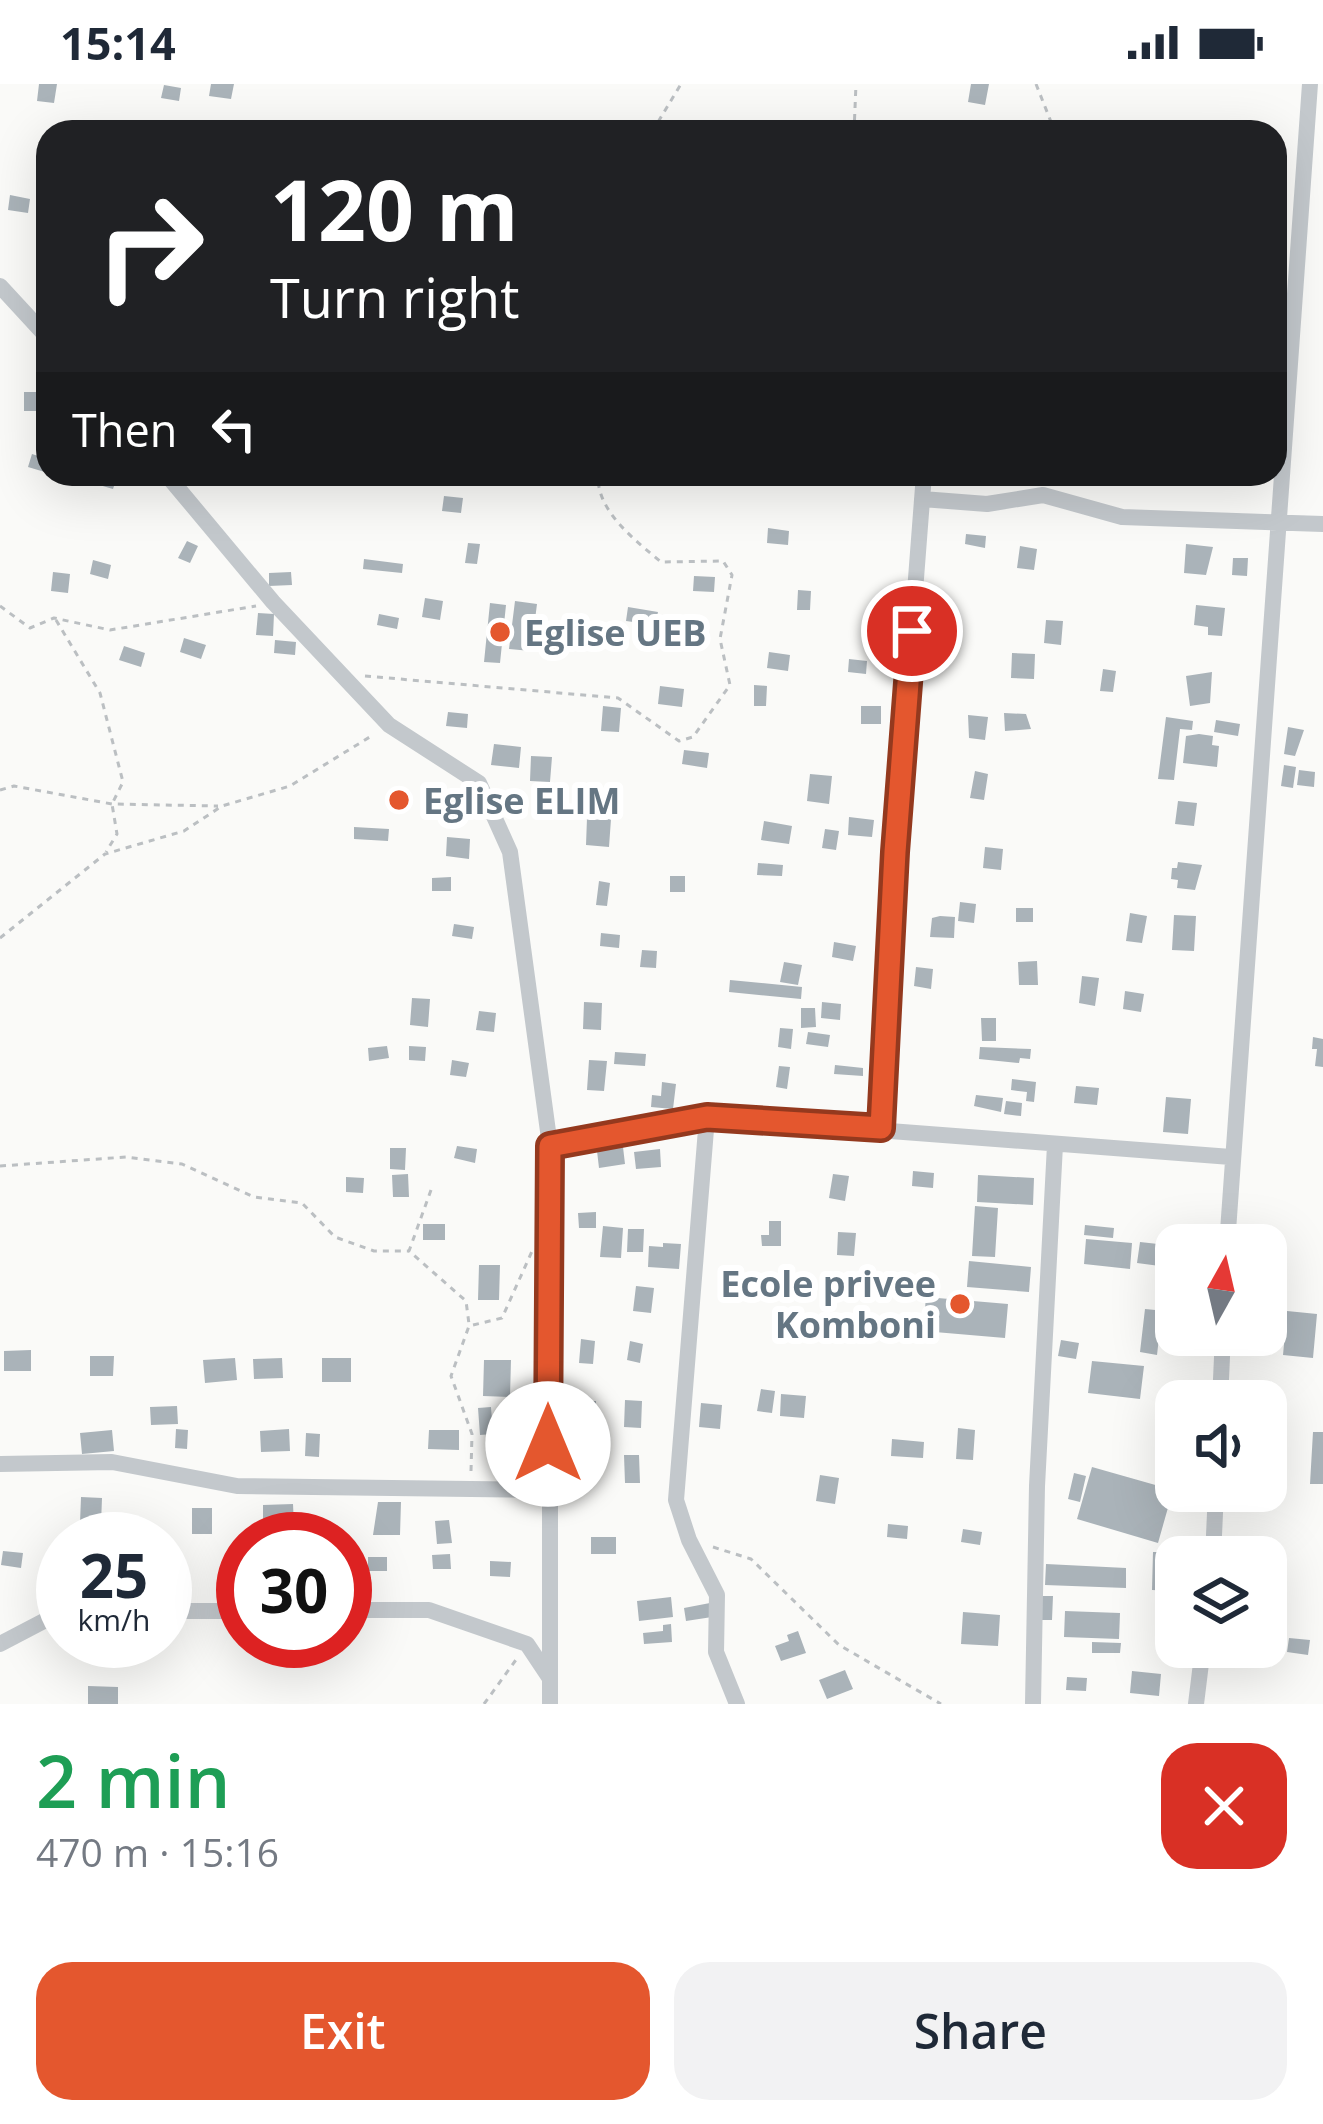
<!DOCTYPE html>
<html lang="en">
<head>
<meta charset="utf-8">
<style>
  :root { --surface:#fff; --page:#f2f2f3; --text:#1f2937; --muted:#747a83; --accent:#e4572e }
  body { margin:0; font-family:"Open Sans",sans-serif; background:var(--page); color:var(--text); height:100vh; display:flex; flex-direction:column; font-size:45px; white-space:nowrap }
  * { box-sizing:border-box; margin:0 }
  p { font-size:39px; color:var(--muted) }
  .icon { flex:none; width:66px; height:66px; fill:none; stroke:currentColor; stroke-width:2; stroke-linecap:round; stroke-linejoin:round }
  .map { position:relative; height:1620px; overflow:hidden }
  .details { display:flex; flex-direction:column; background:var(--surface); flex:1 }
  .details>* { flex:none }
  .banner { position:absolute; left:36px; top:36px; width:1251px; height:366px; border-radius:36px; box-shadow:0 12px 48px #0002; background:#202124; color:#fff; overflow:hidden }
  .needle { width:78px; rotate:8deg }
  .fabs { position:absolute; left:1155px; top:1140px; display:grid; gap:24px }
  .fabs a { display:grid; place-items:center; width:132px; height:132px; border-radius:24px; background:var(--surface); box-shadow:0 12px 48px #0002; font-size:60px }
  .speed { position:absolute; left:36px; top:1428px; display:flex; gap:24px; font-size:60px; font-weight:700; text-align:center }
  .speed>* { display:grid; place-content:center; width:156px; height:156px; border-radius:50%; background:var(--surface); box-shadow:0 12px 48px #0002; line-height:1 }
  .speed small { font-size:30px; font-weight:400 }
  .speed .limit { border:18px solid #d22; background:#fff; color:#111 }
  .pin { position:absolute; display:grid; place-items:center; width:102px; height:102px; color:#fff; margin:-51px; border:6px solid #fff; border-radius:50%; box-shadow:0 3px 12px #0007 }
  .me { position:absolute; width:132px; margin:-66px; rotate:0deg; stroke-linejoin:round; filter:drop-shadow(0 0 9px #0008) }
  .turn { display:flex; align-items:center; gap:42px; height:252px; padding:0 36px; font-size:54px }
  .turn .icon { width:156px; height:156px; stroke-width:2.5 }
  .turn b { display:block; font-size:84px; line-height:102px }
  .then { display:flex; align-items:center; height:114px; padding:0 36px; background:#0003; gap:24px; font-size:45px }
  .round { display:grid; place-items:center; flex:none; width:126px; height:126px; border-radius:36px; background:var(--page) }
  .overview { display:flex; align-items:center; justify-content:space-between; height:204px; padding:0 36px }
  h1 { font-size:72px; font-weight:600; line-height:90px; color:#1e9e55 }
  .button { display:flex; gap:24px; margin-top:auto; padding:24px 36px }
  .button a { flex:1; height:138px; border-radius:36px; background:var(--accent); color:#fff; font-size:48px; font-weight:600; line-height:138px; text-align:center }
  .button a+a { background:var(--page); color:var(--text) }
  .status { display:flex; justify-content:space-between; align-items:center; height:84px; padding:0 60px; background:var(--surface); direction:ltr }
  .status svg { height:33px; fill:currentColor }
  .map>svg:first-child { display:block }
  .building { fill:#aab3b9 }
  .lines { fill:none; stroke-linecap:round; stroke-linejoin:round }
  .path { stroke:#bbbfc2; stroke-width:3; stroke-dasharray:6 6; stroke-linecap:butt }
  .street { stroke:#c3c8cc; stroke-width:16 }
  .route-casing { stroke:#94391e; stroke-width:30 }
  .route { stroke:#e4572e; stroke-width:21 }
  .poi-dot { fill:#e4572e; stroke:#fff; stroke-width:4.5 }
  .labels { text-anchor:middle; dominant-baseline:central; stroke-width:12; stroke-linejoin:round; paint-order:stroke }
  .poi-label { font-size:36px; font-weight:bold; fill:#657683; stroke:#fff; text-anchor:start }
</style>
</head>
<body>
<div class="status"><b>15:14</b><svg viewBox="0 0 49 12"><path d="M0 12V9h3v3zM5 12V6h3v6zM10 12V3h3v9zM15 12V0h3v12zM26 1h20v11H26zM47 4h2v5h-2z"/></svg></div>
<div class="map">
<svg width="1323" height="1620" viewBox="0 0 1323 1620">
  <rect width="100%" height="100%" fill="#fafaf8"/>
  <path class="building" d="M39 0H57L54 19 37 17Z
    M211 0H234L231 15 209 12Z
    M971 0H989L985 21 968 18Z
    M164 1 181 4 179 17 161 14Z
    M10 111 30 115 28 129 8 126Z
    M24 308H48V327H24Z
    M32 370 48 375V389L28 383Z
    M92 390 117 393 113 405 89 398Z
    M444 412 463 414 461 429 442 427Z
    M768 444 789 447 788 461 767 459Z
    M966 450 986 452 985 464 965 460Z
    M187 457 198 462 190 479 178 474Z
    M468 459 480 460 477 480 465 479Z
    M1186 460 1213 463 1206 491 1184 489Z
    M1020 462 1037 465 1034 486 1017 484Z
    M1233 474H1248L1247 492 1232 491Z
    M364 475 403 480 402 489 363 485Z
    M93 476 111 481 108 495 90 490Z
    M53 488 70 490 68 509 51 507Z
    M291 488 292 501 269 502V489Z
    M694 492 715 493 714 508 693 507Z
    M798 506 811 507 810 526H797Z
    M425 514 443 517 440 536 422 533Z
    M515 517 537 520 531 567 509 565Z
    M490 519 506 521 500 579 484 578Z
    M1196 521 1225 524 1222 552 1208 551V543L1194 541Z
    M628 523 658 528 655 541 626 537Z
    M258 529 274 530 273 552 256 551Z
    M379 530 399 534 397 545 377 541Z
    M1046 536 1063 537 1061 561 1044 559Z
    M184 554 206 561 201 575 180 568Z
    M275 556 296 558 295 571 274 569Z
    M124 562 145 569 141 583 119 576Z
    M769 568 790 571 788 587 767 584Z
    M1012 569 1035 570 1034 595 1011 594Z
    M849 575 867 577 866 590 848 588Z
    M1103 585 1116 587 1113 608 1100 607Z
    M1212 588 1210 619 1190 622 1186 592Z
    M754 601 767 602 766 622H754Z
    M660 602 684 605 682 623 658 620Z
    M603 622 621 624 619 648 601 647Z
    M861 622H881V640H861Z
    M448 628 468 630 467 644 446 642Z
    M1004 629 1026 630 1031 645 1005 647Z
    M968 631 988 633 985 656 969 654Z
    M1166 633 1193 637 1192 646 1180 645 1174 696 1158 695Z
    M1216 636 1240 640 1238 652 1214 648Z
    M1288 643 1304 646 1295 672 1284 670Z
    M1199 650 1213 652 1212 661 1219 662 1217 683 1183 679 1186 652Z
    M494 660 521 663 519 684 491 681Z
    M684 666 709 669 707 684 682 680Z
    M531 672 552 673 550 698 530 697Z
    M1284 681 1296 683 1293 704 1281 702Z
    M1299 686 1315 688 1314 703 1297 701Z
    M975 687 988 690 984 716 970 714Z
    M810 690 832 692 829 720 807 717Z
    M424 708 447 710 446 722 423 720Z
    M1178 717 1197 719 1194 742 1175 740Z
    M849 733 874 736 872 753 848 751Z
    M587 734 611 735 609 763 586 761Z
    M764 737 792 742 789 760 761 756Z
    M354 743 389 745 388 757 354 755Z
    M825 745 839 747 836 766 822 764Z
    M447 753 470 755 469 775 446 772Z
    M985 763 1003 765 1001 786 983 784Z
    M1178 778 1202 781 1195 806 1177 804 1178 796 1171 795 1172 784H1177Z
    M758 779 783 781 782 792 757 791Z
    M670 792H685V808H670Z
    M451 793V807H432V794Z
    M599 797 610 799 607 822 596 821Z
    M960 818 976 820 974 839 958 837Z
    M1016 824H1033V838H1016Z
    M1130 829 1147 832 1142 859 1126 857Z
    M1174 831 1196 832 1194 867 1172 866Z
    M940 832 955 833 954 854 930 853 932 834Z
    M454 840 474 843 472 855 452 852Z
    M601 849 620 851 619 864 600 862Z
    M834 858 856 862 853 877 832 873Z
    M642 866 657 867 656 884 640 883Z
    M1037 877 1038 901H1019L1018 878Z
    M784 878 802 881 798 901 780 898Z
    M916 883 933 885 931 905 914 902Z
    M1082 892 1099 894 1095 922 1079 919Z
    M730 896 802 903 801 915 729 908Z
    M1125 907 1144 910 1141 928 1123 925Z
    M412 914 430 915 428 943 410 941Z
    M584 918 602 919 601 946 583 945Z
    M822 918 841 920 840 936 821 934Z
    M801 924H815L816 943 801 944Z
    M479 927 496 929 494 948 476 946Z
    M981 934H996V957H982Z
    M780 944 793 945 791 965 778 963Z
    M808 948 830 951 828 963 806 960Z
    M1313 953 1323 955V983L1315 982 1317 965H1312Z
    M387 962 389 974 369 977 368 964Z
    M409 962 426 963 425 977 409 976Z
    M980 963 1031 965 1030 975 1020 974 1019 979 979 975Z
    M615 968 646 970 645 982 614 980Z
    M452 976 469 979 466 993 450 991Z
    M589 976 607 977 604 1007 587 1006Z
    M835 981 863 984V992L834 990Z
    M779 982 790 983 787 1005 776 1003Z
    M1012 995 1036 998 1034 1018 1026 1017 1027 1008 1011 1006Z
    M662 998 676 1000 673 1025 651 1023 652 1011 661 1012Z
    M1076 1002 1099 1004 1097 1021 1074 1019Z
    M976 1011 1003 1014 1001 1028 974 1022Z
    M1166 1013 1191 1015 1188 1050 1163 1048Z
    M1006 1017 1022 1019 1021 1032 1004 1030Z
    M457 1062 477 1065 475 1079 454 1074Z
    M623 1063 625 1080 599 1084 597 1067Z
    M390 1064H406L405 1086 390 1085Z
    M660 1065 661 1083 636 1085 634 1068Z
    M913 1087 934 1089 933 1104 912 1102Z
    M408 1090 409 1113H393L392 1091Z
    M833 1090 849 1092 845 1117 829 1114Z
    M978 1091 1034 1094 1033 1121 977 1118Z
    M346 1093 364 1094 363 1109 346 1108Z
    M975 1122 998 1124 995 1173 972 1172Z
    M596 1128V1144H579L578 1129Z
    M769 1137H781V1162H762L761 1151H769Z
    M423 1140H445V1156H423Z
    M1085 1141 1114 1144 1113 1154 1084 1151Z
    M603 1142 623 1144 621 1174 600 1173Z
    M628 1145H644L643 1168H627Z
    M838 1148 856 1149 854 1172 837 1171Z
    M1086 1155 1132 1159 1130 1185 1084 1180Z
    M1140 1158 1176 1162 1175 1184 1137 1179Z
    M663 1159 681 1160 679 1185 648 1183 649 1162 663 1163Z
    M969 1177 1031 1183 1029 1208 967 1203Z
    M479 1181H500L499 1216H478Z
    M730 1192 751 1193 750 1206 729 1204Z
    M636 1202 654 1204 651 1229 633 1227Z
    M926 1213 1008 1220 1005 1254 923 1247Z
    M1145 1225 1176 1228V1247L1160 1245 1157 1271 1140 1268Z
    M1287 1227 1317 1230 1313 1274 1283 1271Z
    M581 1255 595 1257 593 1280 579 1279Z
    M1061 1256 1079 1259 1076 1275 1058 1272Z
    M630 1257 643 1260 640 1279 627 1276Z
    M31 1266V1287H4V1267Z
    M90 1272H114L113 1292H90Z
    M235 1274 237 1296 205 1299 203 1276Z
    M282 1274 283 1294 254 1295 253 1275Z
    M322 1274H351V1298H322Z
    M484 1276H511L510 1313 483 1312Z
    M1092 1277 1144 1282 1140 1315 1088 1309Z
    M761 1305 775 1307 772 1329 757 1327Z
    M781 1310 806 1312 804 1334 780 1332Z
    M625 1316 642 1317 641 1344 624 1343Z
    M580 1317H596V1345H580Z
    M701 1319 722 1321 720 1345 699 1343Z
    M177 1322 178 1340 151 1341 150 1323Z
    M491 1323 493 1350 480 1351 478 1324Z
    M958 1344 975 1346 973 1376 956 1375Z
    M176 1345 188 1346 187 1365 175 1364Z
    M289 1345 290 1367 261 1368 260 1347Z
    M112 1346 114 1367 82 1370 80 1349Z
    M429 1346H459V1366L428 1365Z
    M1313 1348H1323V1400H1310Z
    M306 1349 320 1350 319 1373 305 1372Z
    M892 1355 924 1358 923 1374 891 1372Z
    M624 1371H639L640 1399H625Z
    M1092 1383 1173 1406 1158 1459 1077 1435Z
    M1074 1389 1086 1392 1080 1418 1068 1415Z
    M820 1391 839 1394 835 1420 816 1417Z
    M81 1413 102 1414 101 1440 80 1439Z
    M378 1418H401L400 1451H373Z
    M293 1420 294 1442 263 1443V1421Z
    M192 1424H212V1450H192Z
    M449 1436 452 1459 437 1460 435 1437Z
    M888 1440 908 1442 907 1455 887 1453Z
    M91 1445H123V1455H91Z
    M963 1445 982 1448 980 1461 961 1458Z
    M591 1453H616V1470H591Z
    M3 1467 23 1469 21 1484 1 1481Z
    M1153 1468H1176L1174 1507 1152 1506Z
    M450 1470 451 1485H433L432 1471Z
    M368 1473H387V1487H368Z
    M490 1477 511 1478 510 1493 490 1492Z
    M1046 1480 1126 1484V1504L1045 1501Z
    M358 1493H371L370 1511 357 1510Z
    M217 1508 243 1510V1521L217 1520Z
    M1041 1512H1053L1052 1536H1040Z
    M671 1513 673 1533 639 1537 637 1517Z
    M710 1519 712 1533 686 1537 684 1524Z
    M1065 1527 1120 1529 1119 1555 1064 1553Z
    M963 1528 1000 1531 998 1562 961 1560Z
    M671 1540 672 1558 644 1560 643 1549 663 1547V1541Z
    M798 1547 806 1569 781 1577 775 1562 789 1557 787 1551Z
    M1289 1554 1310 1556 1308 1571 1287 1568Z
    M1092 1558 1121 1559 1120 1569H1092Z
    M845 1586 853 1605 827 1615 819 1596Z
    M1132 1587 1161 1590 1159 1612 1130 1609Z
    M1067 1593 1087 1594 1086 1607 1066 1606Z
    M88 1602 118 1603V1620H88Z"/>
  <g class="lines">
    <path class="path" d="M1036 0 1055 48
      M652 48 681 0
      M854 48 856 0
      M0 522 30 544 54 534 110 546 256 522
      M56 536 100 609 123 698 112 720 117 750 106 768
      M365 592 618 614 679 657 693 653 730 601 720 555 732 491 723 477 661 478C635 456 596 427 598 390
      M0 706 14 702 112 720 218 722
      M0 854 105 770 184 747 222 722 290 702 373 651
      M0 1082 126 1073 182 1080 254 1113 302 1119 335 1153 374 1167H409
      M431 1106 409 1167 466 1217 469 1240
      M471 1387 472 1350 451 1292 469 1242 502 1234 533 1165
      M713 1463 751 1475 839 1561 941 1620
      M484 1620 518 1573"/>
    <path class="street" d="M0 202 48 254
      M166 390 273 518 389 641 479 699 510 768 550 1062V1620
      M922 415 987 420 1043 411 1122 433 1323 440
      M707 1033 676 1416 689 1456 717 1511 716 1568 737 1620
      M881 1044 895 768 924 390
      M550 1062 707 1033 1231 1073
      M1227 1161 1310 0
      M1220 1317 1223 1251
      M0 1380 112 1378 237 1402 547 1406
      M1213 1473 1216 1407
      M345 1526H429L527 1560 549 1593
      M165 1527H243
      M0 1560 63 1527
      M1033 1620 1037 1402 1055 1061
      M1196 1620 1203 1563"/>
  </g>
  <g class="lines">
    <defs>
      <path id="route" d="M548 1360 550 1062 707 1033 881 1044 895 768 912 547"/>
    </defs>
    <use href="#route" class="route-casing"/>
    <use href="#route" class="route"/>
  </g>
  <g class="poi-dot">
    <circle cx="500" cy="548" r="12"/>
    <circle cx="399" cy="716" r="12"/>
    <circle cx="960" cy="1220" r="12"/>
  </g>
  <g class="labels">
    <g class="poi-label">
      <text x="524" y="548">Eglise UEB</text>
      <text x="423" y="716">Eglise ELIM</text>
      <text x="936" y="1199" text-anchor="end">Ecole privee<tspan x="936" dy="41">Komboni</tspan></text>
    </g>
  </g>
</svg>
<div class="fabs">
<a><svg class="needle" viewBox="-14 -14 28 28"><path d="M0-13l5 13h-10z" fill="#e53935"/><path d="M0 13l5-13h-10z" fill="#747a83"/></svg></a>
<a><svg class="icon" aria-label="sound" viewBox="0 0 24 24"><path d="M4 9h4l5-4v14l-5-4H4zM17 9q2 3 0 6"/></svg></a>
<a><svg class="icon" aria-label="layers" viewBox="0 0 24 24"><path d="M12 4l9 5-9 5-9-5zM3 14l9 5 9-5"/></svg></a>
</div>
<div class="speed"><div>25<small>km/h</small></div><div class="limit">30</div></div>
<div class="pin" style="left:912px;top:547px;background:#d93025"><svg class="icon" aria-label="arrive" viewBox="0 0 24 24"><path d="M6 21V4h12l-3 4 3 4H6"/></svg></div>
<svg class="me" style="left:548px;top:1360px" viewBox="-20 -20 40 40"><circle r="19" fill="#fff"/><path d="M0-13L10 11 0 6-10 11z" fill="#e4572e"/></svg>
<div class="banner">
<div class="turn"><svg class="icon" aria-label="right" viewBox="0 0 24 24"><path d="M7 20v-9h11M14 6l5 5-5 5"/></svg><div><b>120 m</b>Turn right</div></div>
<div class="then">Then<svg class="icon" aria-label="left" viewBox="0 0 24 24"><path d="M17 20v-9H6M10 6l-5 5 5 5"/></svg></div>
</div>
</div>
<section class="details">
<div class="overview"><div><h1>2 min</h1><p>470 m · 15:16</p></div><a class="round" style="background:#d93025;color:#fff"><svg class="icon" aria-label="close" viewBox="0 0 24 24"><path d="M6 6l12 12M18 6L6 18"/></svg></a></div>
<div class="button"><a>Exit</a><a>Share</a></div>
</section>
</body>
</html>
